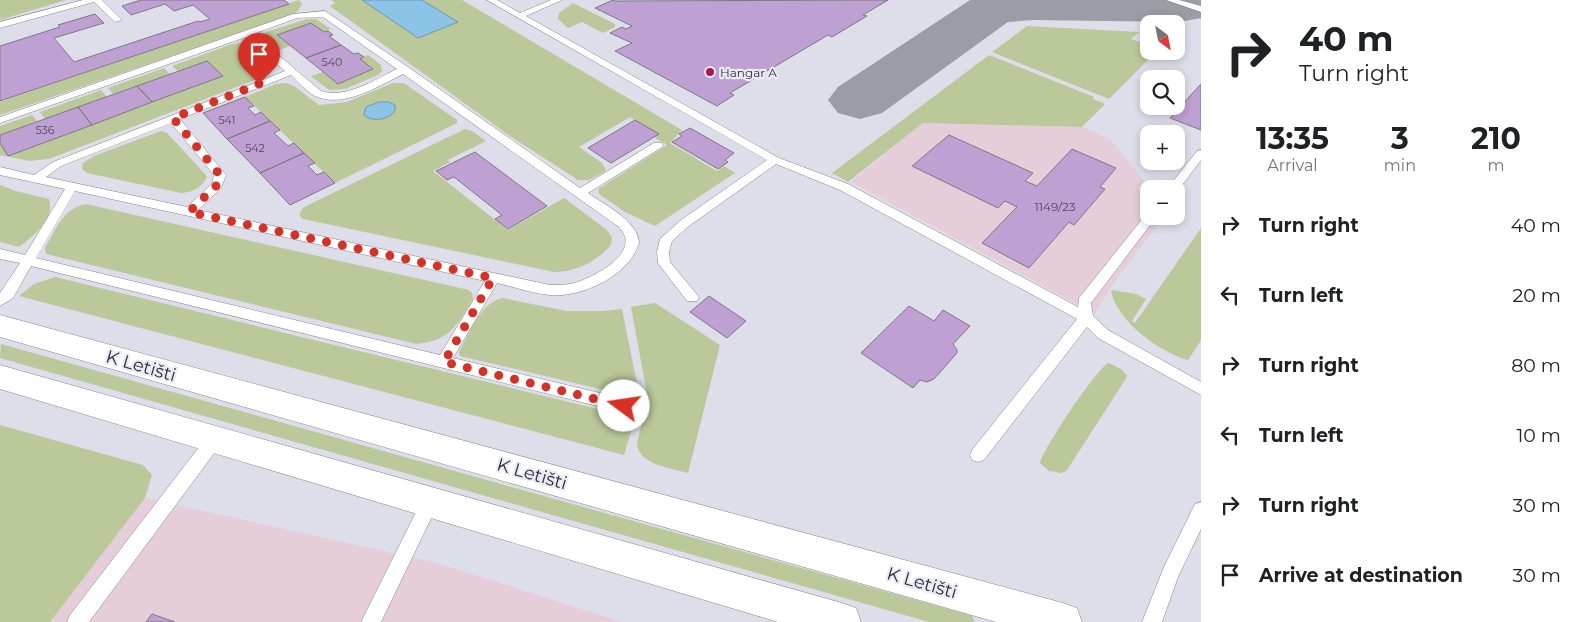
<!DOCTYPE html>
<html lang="en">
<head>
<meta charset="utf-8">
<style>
  :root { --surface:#fff; --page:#f6f6f6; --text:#202124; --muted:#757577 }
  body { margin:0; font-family:Montserrat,sans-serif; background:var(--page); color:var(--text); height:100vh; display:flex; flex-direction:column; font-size:19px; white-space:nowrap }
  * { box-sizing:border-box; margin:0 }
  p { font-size:16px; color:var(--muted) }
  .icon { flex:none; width:28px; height:28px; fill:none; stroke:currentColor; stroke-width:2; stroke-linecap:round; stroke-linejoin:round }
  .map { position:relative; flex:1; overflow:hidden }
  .drawer { display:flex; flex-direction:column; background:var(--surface); width:375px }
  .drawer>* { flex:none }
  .guide { background:#fff; color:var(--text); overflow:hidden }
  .needle { width:32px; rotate:148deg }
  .buttons { position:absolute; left:1140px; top:15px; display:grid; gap:10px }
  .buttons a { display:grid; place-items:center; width:45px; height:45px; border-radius:10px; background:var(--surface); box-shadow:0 2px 8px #0003; font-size:25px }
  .pin { position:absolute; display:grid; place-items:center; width:42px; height:42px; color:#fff; margin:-51px -21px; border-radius:50% 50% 50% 0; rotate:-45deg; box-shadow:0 0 5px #0007 }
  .pin .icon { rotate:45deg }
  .me { position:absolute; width:55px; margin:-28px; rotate:284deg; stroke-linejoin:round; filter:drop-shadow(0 0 4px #0008) }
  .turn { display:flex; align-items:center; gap:18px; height:105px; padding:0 15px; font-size:22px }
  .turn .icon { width:65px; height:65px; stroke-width:2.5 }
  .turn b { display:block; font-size:35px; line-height:42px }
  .eta { display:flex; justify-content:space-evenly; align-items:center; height:85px; text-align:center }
  .eta b { font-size:30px; font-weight:700; line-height:35px }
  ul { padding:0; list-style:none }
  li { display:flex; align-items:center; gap:15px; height:70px; padding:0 15px }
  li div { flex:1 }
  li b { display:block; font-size:19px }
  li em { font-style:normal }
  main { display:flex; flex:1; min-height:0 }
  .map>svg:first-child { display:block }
  .commercial { fill:#e5ceda }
  .green { fill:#bac89a }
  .water { fill:#8cc4e8; stroke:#7097b1 }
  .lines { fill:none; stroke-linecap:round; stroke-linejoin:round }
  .taxiway { fill:#9c9ca6; fill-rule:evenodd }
  .building { fill:#bea0d2; stroke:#7d7881 }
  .service-casing { stroke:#83838e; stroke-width:1 }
  .secondary-casing { stroke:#83838e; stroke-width:1 }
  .service { fill:#fff; fill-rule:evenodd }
  .secondary { fill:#fff; fill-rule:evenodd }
  .route { stroke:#d93025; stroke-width:9; stroke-dasharray:0 16.2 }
  .poi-dot { fill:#ab194c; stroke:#ebecf7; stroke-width:2 }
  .labels { text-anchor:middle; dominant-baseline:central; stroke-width:4.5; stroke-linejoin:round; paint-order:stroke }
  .far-number-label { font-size:11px; fill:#514a5a }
  .far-poi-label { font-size:12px; fill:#2d2d32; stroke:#ebecf7; text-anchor:start }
  .number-label { font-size:12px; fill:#514a5a }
  .near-street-label { font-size:18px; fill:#2d2d32; stroke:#ebecf7 }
</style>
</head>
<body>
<main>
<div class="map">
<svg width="1201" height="622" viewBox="0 0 1201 622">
  <rect width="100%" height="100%" fill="#dedeea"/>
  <path class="commercial" d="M923 123 1082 127 1109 138 1148 185 1158 189H1149V216H1164L1111 287 1095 314 851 182Z
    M145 498 434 562 622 622H50Z"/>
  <path class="green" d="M0 0H66L0 20Z
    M299 0 302 4 297 12 288 16 0 115V102Z
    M331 0H462L682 130 670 143 717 171 724 166 735 173 655 226 625 212 599 194 598 189 667 145 654 137 658 134 630 117 579 147 602 163 606 171 589 180H578L507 134 330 6 335 3Z
    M573 3 615 24V27L603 33 582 22 568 28 558 19 559 13Z
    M307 19H316L331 29 324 32 311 23 278 35 290 46 279 50 263 36 266 32Z
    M1027 26 1139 32 1131 39 1149 45V51H1157L1109 99 992 52Z
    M242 43 273 68 270 74 49 159 30 161 0 155V143L8 156 222 76 207 61 178 71 172 66 232 44Z
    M368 55 381 65 382 71 378 75 345 89 329 90 311 76 323 72 338 84 373 69 360 59Z
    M989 55 1094 97 1093 99 1105 104 1082 127 923 123 848 182 832 173Z
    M164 68 170 74 113 94 108 88Z
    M286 83 294 86 319 105 347 102 393 83H404L457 120V123L335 183 245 97 276 84Z
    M101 90 107 97 45 119 40 112Z
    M32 115 37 121 0 135V126Z
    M465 129 472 131 486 141 448 160 450 162 433 171 508 230 564 198 606 229 612 237 611 245C596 262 576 272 554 272L303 219 300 216V212L304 207Z
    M161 131 167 133 205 174 207 177C202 188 192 192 181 193L87 173 82 169 83 163 94 156Z
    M0 185 16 191 49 199C56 219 33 236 19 247L0 242Z
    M86 204 469 290 472 293 473 299C457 326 449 341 416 344L46 254 45 248C57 228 62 209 86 204Z
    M1201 228V340L1188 360C1161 353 1115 320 1111 290L1136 294 1146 299 1132 321 1135 323Z
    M55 277 635 418 624 455 19 296 34 284Z
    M502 298 567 311H602L622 309 639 394 638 398 460 356 459 352C469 334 480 303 502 298Z
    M655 303 720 345 688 473C671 468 638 465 637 443L648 399 631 307Z
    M1 344 973 616 974 622H929L0 358Z
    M1109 363 1121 369 1127 376 1125 380 1067 470 1062 473 1049 471 1040 463C1043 449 1098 366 1109 363Z
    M0 425 143 465 152 475 145 498 50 622H0Z"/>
  <path class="water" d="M362 0H422L458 22 418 38Z
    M379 102H389L395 105V111C388 120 374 122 365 116L364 113 366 107Z"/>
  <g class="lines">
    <path class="taxiway" d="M970 0H1201V18L1179 22 1033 20 1008 22 882 113 860 119 838 113 828 100 838 87Z"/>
  </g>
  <path class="building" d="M141 0H284L289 4 0 101V46L60 27 58 25 95 14 104 23 54 38 74 62 198 21 200 22 210 19 193 5 174 11 165 4 131 15 122 6Z
    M613 0 615 1 888 0 863 15 867 16 832 37 828 35 730 93 734 95 717 106 615 51 632 43 610 33 622 27 626 29 632 26 595 8Z
    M311 23 324 32 328 31 333 35 329 36 341 45 306 58 277 35Z
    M341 45 354 54 358 53 364 57 360 59 373 69 338 84 306 58Z
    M207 61 223 76 152 102 137 86Z
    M1201 84V130L1170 118Z
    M137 86 152 102 92 125 78 107Z
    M245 97 254 106 248 108 255 115 261 112 270 121 227 139 203 113Z
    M78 107 92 125 8 156 0 143V135Z
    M635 120 659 134 611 163 588 148Z
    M270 121 280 130 274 133 288 146 294 143 304 153 260 173 227 139Z
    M690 128 734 153 725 160 728 162 718 169 672 142 682 136 679 134Z
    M949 135 1033 173 1025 181 1037 186 1072 149 1116 168 1100 187 1105 189 1074 225 1069 222 1029 268 982 243 1017 207 1005 201 998 208 912 166Z
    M475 152 547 206 508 229 495 219 502 215 454 177 447 180 436 171Z
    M304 153 315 163 308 166 317 175 324 172 335 183 290 205 260 173Z
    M709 296 746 321 727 338 690 312Z
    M909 306 934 321 943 310 970 326 953 344 957 350V353L934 379 927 382 920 380 913 388 861 353Z
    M152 614 175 622H146Z"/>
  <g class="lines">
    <defs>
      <path id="service" d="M83 0H102L122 20 115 22 94 2 0 28V22Z
        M487 0H497L520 13 551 0H562L526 16 779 158 848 184 1078 307 1079 298 1147 213H1149V216H1157L1091 303 1093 316 1108 330 1201 382V395L1098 338 1087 327 984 460 978 462 972 460 970 455 972 450 1077 319 840 190 776 164 689 226 672 241 669 252 670 262 699 297 697 301H687L658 263 657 252 660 239 681 220 767 160Z
        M1166 0H1179L1201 6V12Z
        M325 11 408 67 580 188 654 143H662L663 145 662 147 588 193C604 205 638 220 639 243 630 275 582 298 550 295 532 293 514 287 497 283L453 358 642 403 647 405 650 410 647 415 642 417 31 266 13 298 0 306V293L20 263 0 259V249L25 255 65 189 0 175V167L34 175 53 162 285 71 246 37 0 123V117L293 14ZM323 17 397 69C374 80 346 99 321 91L253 34 297 18ZM403 74 619 227C643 252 595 277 574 283 566 285 558 285 550 285L198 210 221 188 226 175 180 119 291 75C298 82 306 91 315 96 343 109 379 86 403 74ZM171 123 214 175 212 184 187 207 46 177 61 166ZM75 191 485 281 440 355 36 258Z
        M1201 150V160L1177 192 1176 189H1167L1197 151Z
        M215 432 221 434 223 439 221 444 89 622H67L70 615 209 434Z
        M430 494 436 496 439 502 381 622H361L424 496Z
        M1201 502V529L1178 577 1162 622H1142L1164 567 1195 504Z"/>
      <path id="secondary" d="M0 315 1063 603 1077 608 1082 622H996L0 337Z
        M0 365 842 603 856 608 861 622H778L0 389Z"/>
    </defs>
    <use href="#service" class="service-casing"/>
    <use href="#secondary" class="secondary-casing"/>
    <use href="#service" class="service"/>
    <use href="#secondary" class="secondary"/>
  </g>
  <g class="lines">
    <path class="route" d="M259 84 173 118 220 175 217 185 189 212 493 278 444 362 624 406"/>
  </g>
  <circle class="poi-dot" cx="710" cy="72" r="5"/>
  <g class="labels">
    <g class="far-number-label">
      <text x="332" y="62">540</text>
      <text x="227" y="120">541</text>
      <text x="45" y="130">536</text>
      <text x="255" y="148">542</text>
    </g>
    <g class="far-poi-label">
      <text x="720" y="72">Hangar A</text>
    </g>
    <g class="number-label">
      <text x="1055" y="206">1149/23</text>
    </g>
    <g class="near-street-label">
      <text transform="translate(141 366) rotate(16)">K Letišti</text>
      <text transform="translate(532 474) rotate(16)">K Letišti</text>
      <text transform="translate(922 583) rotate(16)">K Letišti</text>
    </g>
  </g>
</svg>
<div class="buttons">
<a><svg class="needle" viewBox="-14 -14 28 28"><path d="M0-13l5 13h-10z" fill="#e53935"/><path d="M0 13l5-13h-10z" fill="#757577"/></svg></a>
<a><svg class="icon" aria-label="search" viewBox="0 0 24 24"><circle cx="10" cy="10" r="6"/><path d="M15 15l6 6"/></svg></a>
<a>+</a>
<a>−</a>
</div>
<div class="pin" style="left:259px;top:84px;background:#d93025"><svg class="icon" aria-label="arrive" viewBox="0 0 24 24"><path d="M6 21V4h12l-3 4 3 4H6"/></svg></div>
<svg class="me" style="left:624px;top:406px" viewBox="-20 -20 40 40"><circle r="19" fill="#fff"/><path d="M0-13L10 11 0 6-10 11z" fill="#d93025"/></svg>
</div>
<section class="drawer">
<div class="guide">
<div class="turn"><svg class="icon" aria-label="right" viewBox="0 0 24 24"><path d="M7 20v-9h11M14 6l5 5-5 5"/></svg><div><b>40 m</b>Turn right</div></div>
</div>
<div class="eta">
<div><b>13:35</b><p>Arrival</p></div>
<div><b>3</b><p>min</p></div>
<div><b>210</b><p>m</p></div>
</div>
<ul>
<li><svg class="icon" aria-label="right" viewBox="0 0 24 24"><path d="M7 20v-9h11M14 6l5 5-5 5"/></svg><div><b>Turn right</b></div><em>40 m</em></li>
<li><svg class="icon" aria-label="left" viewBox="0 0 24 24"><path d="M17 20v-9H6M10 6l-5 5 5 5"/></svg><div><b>Turn left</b></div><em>20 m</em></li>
<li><svg class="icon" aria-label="right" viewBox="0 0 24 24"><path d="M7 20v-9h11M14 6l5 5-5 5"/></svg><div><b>Turn right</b></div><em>80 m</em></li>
<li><svg class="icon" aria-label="left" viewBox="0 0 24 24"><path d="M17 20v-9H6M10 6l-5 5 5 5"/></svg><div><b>Turn left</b></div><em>10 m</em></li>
<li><svg class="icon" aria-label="right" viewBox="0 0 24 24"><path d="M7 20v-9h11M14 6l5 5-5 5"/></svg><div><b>Turn right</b></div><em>30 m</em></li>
<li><svg class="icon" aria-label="arrive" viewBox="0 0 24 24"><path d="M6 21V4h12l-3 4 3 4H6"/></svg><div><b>Arrive at destination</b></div><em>30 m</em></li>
</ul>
</section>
</main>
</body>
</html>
